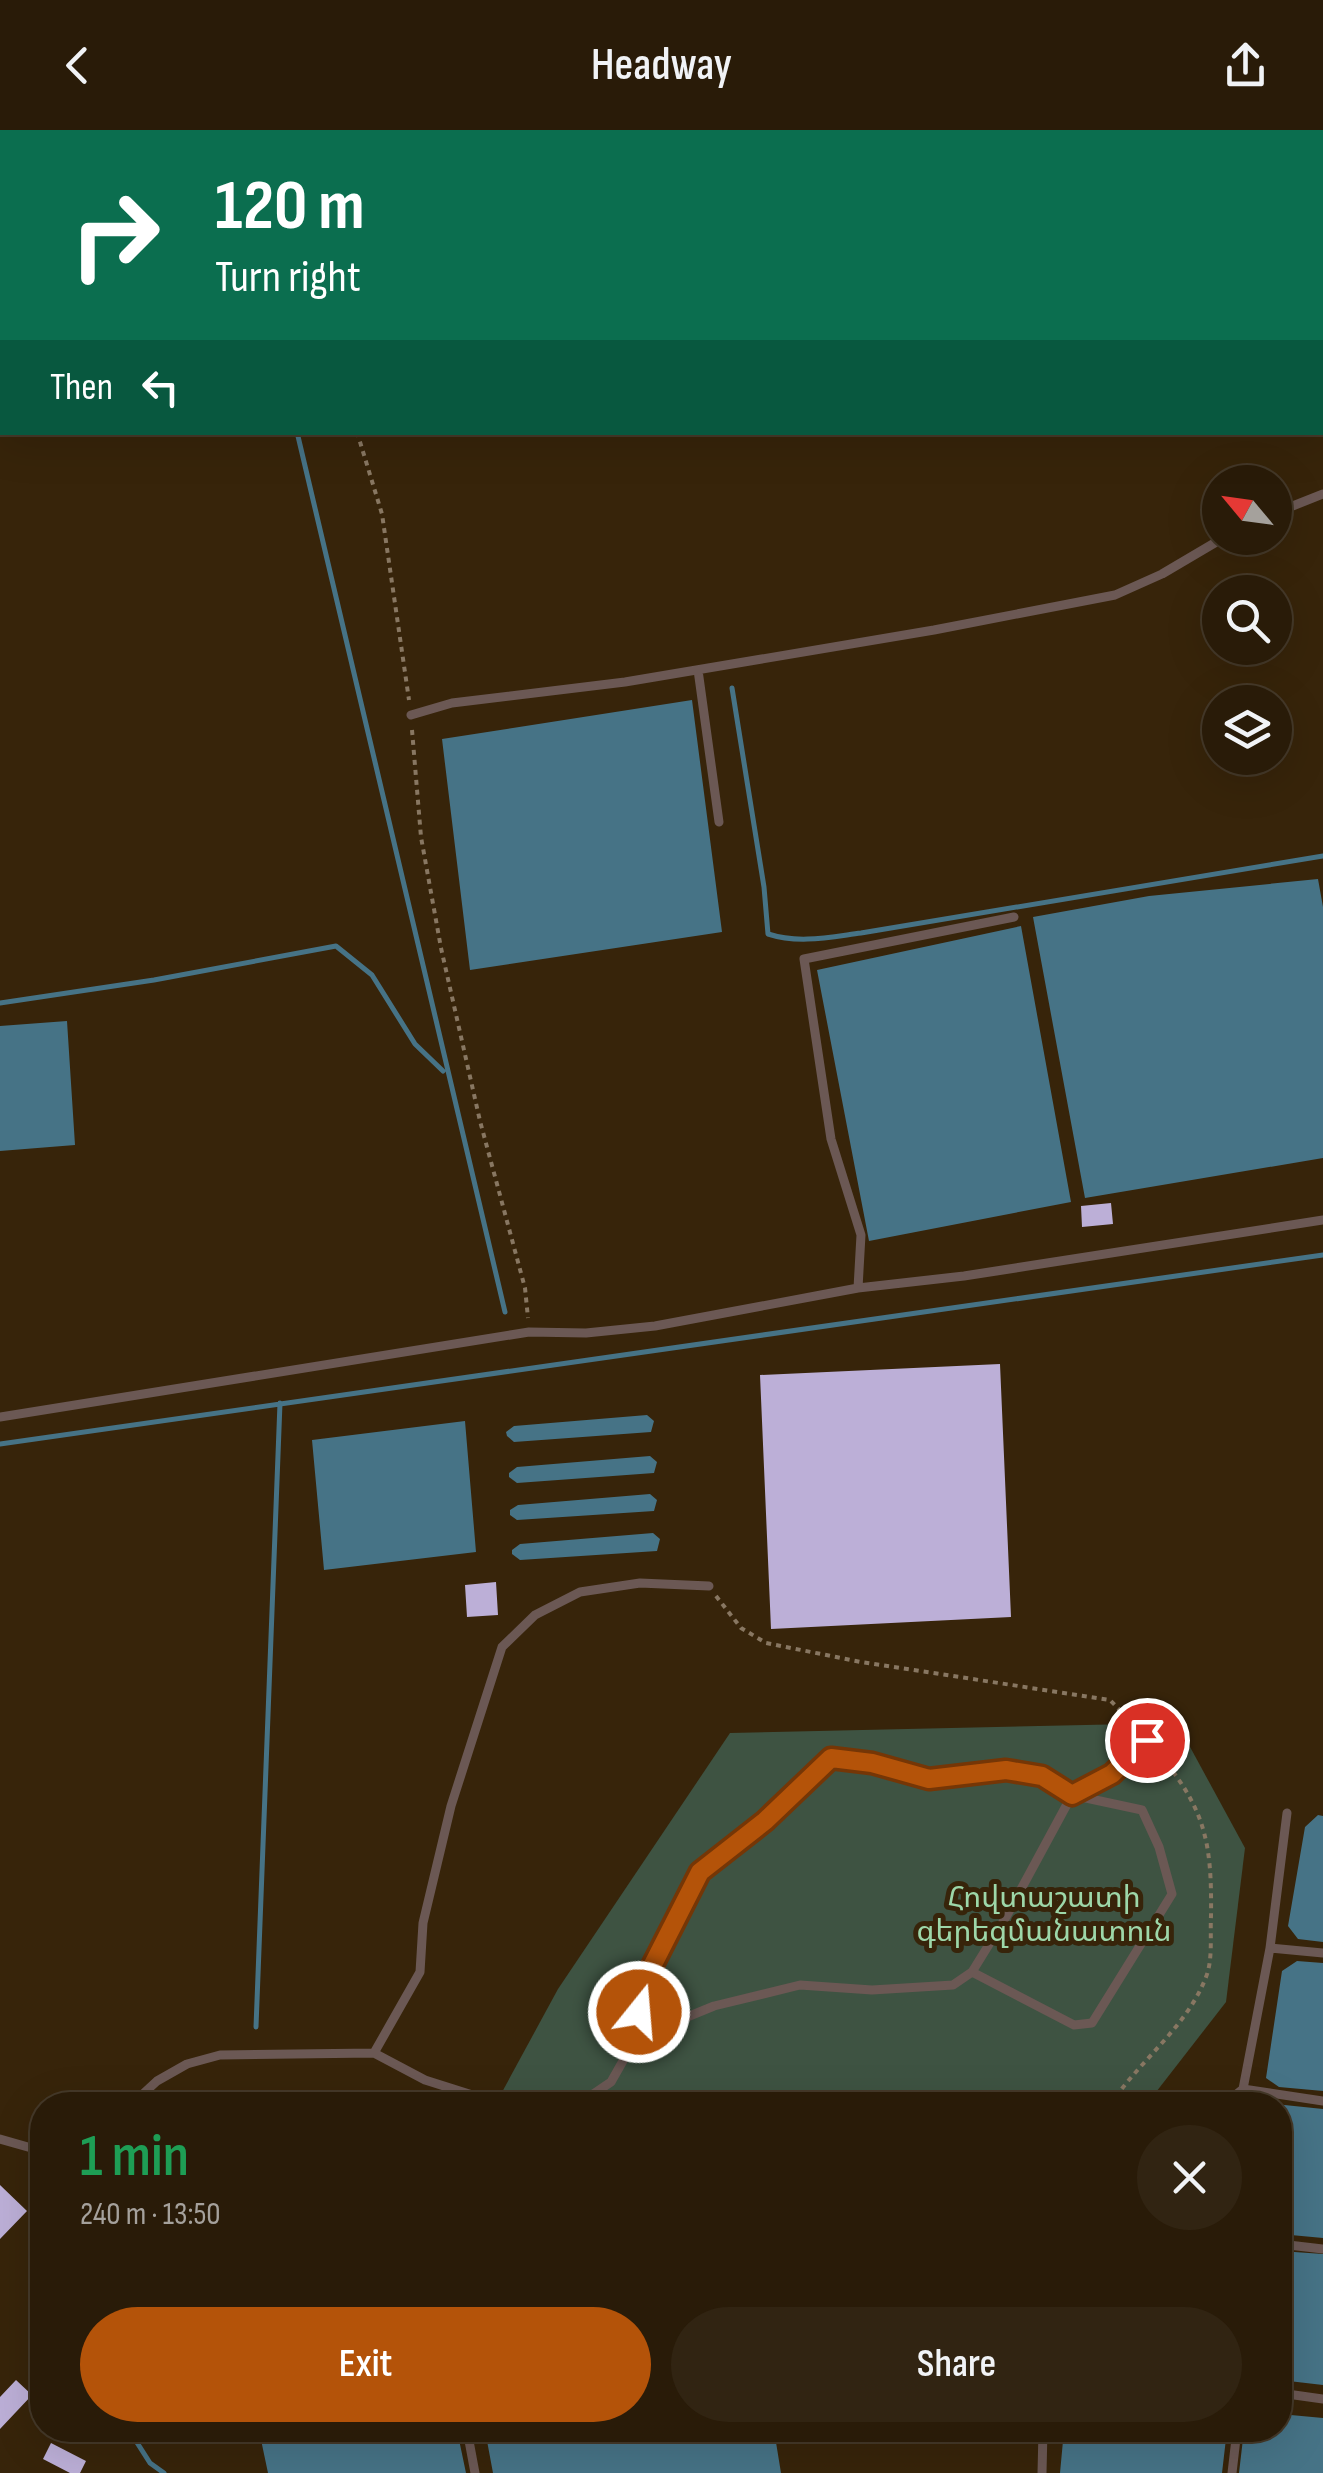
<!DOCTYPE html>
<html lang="en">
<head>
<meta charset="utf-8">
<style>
  :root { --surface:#291b08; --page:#312412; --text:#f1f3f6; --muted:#a5a19c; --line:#453929; --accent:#b45309 }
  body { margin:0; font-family:"Sofia Sans Condensed","Noto Sans Armenian",sans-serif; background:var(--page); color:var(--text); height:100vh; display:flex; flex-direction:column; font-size:38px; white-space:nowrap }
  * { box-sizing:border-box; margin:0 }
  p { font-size:32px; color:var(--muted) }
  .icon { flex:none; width:55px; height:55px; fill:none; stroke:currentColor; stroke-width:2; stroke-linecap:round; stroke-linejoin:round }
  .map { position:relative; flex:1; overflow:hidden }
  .panel { position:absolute; left:30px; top:1962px; width:1262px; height:350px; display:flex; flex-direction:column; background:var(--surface); border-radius:40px; box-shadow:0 10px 40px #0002,0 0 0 2px var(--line) }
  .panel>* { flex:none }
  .hud { position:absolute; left:0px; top:0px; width:1325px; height:305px; box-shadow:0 10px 40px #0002,0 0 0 2px var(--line); background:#0b6e4f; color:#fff; overflow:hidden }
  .needle { width:65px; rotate:299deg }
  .fabs { position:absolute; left:1202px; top:335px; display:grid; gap:20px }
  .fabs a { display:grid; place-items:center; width:90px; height:90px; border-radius:50%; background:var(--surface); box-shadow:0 10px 40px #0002,0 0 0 2px var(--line); font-size:50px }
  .pin { position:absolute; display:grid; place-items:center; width:85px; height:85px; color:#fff; margin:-42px; border:5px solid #fff; border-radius:50%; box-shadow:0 2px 10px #0007 }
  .me { position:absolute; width:110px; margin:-55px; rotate:17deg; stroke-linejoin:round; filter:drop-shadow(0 0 8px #0008) }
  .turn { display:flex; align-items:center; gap:35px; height:210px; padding:0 50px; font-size:45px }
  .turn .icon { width:130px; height:130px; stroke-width:2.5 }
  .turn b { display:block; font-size:70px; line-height:85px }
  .then { display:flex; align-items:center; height:95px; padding:0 50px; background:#0003; gap:20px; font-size:38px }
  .round { display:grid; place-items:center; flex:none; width:105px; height:105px; border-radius:52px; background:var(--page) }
  .summary { display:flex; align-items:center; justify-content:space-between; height:170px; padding:0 50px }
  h1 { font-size:60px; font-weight:600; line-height:75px; color:#1e9e55 }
  .button { display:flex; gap:20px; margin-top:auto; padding:20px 50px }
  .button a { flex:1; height:115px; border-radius:60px; background:var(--accent); color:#fff; font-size:40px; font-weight:600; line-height:115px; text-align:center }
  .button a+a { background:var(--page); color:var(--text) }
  header { display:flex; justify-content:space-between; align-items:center; height:130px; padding:0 50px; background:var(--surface); font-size:45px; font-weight:600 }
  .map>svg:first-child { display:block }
  .green { fill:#3e5342 }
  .water { fill:#467386 }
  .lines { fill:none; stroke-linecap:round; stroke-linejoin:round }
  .stream { stroke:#467386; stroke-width:5 }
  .building { fill:#bcafd7 }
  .path { stroke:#887762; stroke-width:4; stroke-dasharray:5 5; stroke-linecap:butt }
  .lane { stroke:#6b5854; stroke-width:9 }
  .route-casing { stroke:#753606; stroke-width:25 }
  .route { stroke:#b45309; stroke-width:18 }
  .labels { text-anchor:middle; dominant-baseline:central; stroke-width:10; stroke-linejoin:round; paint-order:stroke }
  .park-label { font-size:30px; fill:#9dd7a9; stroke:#37240a }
</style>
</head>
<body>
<header><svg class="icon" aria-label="back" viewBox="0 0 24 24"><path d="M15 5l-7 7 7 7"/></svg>Headway<svg class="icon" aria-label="share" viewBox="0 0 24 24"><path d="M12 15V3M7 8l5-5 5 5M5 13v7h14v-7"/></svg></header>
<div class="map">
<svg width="1323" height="2343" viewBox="0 0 1323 2343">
  <rect width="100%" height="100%" fill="#37240a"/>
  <path class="green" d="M1177 1593 1245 1718 1226 1872 1146 1975H495L558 1859 730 1603Z"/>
  <path class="water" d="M692 570 722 802 470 840 442 609Z
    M1318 749 1323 777V1028L1085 1068 1033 787 1149 766Z
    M1021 796 1071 1072 869 1111 817 840Z
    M67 891 75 1015 0 1021V896Z
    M647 1285 654 1291 651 1302 514 1312 507 1306 506 1302 514 1296Z
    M465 1291 476 1422 324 1440 312 1310Z
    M650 1326 657 1332 654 1343 517 1353 509 1347V1343L517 1337Z
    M650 1364 657 1370 654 1381 517 1390 510 1385V1380L518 1375Z
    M653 1403 660 1409 657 1421 520 1430 512 1424V1420L520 1414Z
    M1318 1685 1323 1686V1812L1298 1809 1288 1796 1305 1697Z
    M1297 1831 1323 1833V1961L1279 1957 1266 1948 1282 1841Z
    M1238 1970 1323 1979V2108L1280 2104V1975H1232Z
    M1280 2121 1323 2124V2255L1280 2250Z
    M1280 2284 1323 2288V2343H1239L1244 2300H1280Z
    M281 2300H457L466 2343H268L260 2305Z
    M485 2300H774L781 2343H493Z
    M1064 2300H1227L1222 2343H1060Z"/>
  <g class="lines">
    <path class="stream" d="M227 0V2
      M297 302 505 1182
      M732 558 764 757 768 804C799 814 830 807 861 803L1323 726
      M0 873 154 850 336 816 372 845 415 914 443 941
      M0 1314 1323 1125
      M256 1897 280 1273
      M129 2300 150 2333 164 2343"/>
  </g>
  <path class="building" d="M1111 1073 1113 1094 1082 1097 1081 1076Z
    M1000 1234 1011 1487 771 1499 760 1245Z
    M496 1452 498 1485 467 1487 465 1455Z
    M0 2055 27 2081 0 2109Z
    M16 2250 32 2265 0 2299V2267Z
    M51 2313 86 2331 80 2343H70L43 2329Z"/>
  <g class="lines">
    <path class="path" d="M275 0 276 2
      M357 302 382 384 409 570
      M412 600 421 707 441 818 480 991 525 1158 528 1188
      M716 1466 741 1498 766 1513 861 1532 1110 1570 1139 1600
      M1110 1975C1139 1931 1187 1897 1206 1847 1213 1830 1210 1805 1211 1786 1212 1710 1205 1678 1155 1619"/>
    <path class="lane" d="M1275 383 1323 364
      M698 540 719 692
      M411 585 452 573 625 552 934 500 1115 465 1162 444 1223 408
      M858 1158 861 1105 831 1009 804 829 1014 787
      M0 1287 529 1202 586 1203 655 1196 858 1158 964 1146 1323 1090
      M1270 1818 1323 1823
      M636 1908 714 1876 800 1855 872 1860 953 1855 972 1842 1006 1787 1072 1665 1111 1643 1147 1610
      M374 1923 420 1842 423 1793 451 1676 502 1517 535 1485 580 1462 640 1453 709 1456
      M1243 1959 1270 1818 1287 1683
      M131 1975 157 1951 187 1934 220 1925 374 1923 425 1950 504 1975
      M577 1975 611 1952 636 1908 643 1856 699 1742 765 1691 831 1627 872 1633 929 1649 1007 1640 1042 1646 1072 1665 1142 1680 1159 1717 1172 1764 1092 1893 1074 1895 972 1842
      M1223 1975 1243 1959 1323 1971
      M0 2009 42 2021
      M1280 2114 1323 2119
      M1280 2263 1323 2269
      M467 2300 475 2343
      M1042 2343 1043 2300
      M1232 2343 1237 2300"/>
  </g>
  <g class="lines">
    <defs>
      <path id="route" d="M639 1882 642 1856 700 1742 765 1691 831 1628 872 1633 929 1649 1006 1640 1042 1646 1072 1665 1112 1644 1147 1610"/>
    </defs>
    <use href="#route" class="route-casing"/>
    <use href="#route" class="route"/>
  </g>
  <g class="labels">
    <g class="park-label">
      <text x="1044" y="1768">Հովտաշատի<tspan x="1044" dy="34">գերեզմանատուն</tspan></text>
    </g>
  </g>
</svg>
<div class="fabs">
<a><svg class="needle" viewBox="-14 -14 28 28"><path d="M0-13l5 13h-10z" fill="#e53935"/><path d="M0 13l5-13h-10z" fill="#a5a19c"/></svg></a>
<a><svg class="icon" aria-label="search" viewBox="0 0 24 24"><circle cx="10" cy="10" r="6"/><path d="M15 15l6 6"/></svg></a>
<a><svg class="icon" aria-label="layers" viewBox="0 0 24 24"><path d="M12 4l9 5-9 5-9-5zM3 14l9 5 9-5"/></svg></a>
</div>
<div class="pin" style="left:1147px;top:1610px;background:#d93025"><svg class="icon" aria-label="arrive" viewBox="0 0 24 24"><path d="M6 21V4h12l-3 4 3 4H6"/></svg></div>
<svg class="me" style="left:639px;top:1882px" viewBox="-20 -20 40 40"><circle r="17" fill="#b45309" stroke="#fff" stroke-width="3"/><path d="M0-11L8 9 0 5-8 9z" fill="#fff"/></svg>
<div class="hud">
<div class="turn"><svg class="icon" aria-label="right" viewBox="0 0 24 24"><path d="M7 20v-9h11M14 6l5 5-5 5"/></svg><div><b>120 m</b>Turn right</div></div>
<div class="then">Then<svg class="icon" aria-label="left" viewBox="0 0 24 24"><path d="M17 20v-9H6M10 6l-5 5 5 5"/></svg></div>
</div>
<section class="panel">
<div class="summary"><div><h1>1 min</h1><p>240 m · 13:50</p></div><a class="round"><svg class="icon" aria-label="close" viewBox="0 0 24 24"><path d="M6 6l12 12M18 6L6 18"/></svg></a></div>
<div class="button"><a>Exit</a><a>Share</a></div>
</section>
</div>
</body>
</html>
